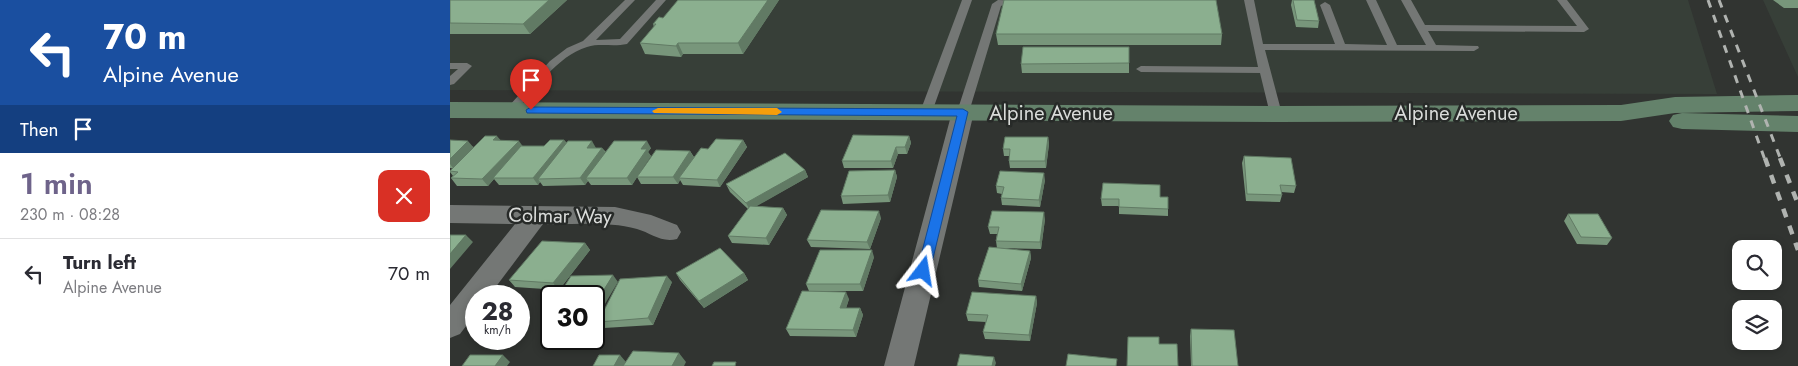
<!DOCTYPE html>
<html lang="en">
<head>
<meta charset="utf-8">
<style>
  :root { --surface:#fff; --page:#f7f7f7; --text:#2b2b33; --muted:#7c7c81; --line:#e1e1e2; --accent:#6e638a }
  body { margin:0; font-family:Jost,sans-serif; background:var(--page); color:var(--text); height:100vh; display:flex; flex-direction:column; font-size:19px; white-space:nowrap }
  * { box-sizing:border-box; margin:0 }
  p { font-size:16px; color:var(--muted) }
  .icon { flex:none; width:28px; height:28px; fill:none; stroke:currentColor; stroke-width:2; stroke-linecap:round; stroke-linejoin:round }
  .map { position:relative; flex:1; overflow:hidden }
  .sheet { display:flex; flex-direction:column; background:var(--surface); width:450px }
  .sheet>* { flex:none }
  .hud { background:#1a4fa0; color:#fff; overflow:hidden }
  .buttons { position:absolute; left:1282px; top:240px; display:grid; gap:10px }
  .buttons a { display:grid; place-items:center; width:50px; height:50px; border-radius:10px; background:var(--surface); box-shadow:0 2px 8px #0003; font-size:25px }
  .speed { position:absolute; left:15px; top:285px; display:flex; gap:10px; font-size:25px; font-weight:700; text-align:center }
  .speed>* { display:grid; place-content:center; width:65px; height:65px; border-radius:50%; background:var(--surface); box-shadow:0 2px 8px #0003; line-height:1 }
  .speed small { font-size:12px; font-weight:400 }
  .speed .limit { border:2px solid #111; border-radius:8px; background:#fff; color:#111 }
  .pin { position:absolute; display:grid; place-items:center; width:42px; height:42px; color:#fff; margin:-51px -21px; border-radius:50% 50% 50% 0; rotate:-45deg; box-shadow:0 0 5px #0007 }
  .pin .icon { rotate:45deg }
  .me { position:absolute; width:55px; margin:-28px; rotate:14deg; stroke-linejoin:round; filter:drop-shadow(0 0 4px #0008) }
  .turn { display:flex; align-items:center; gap:18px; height:105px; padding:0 20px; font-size:22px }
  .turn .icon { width:65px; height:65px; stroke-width:2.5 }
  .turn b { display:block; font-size:35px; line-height:42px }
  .then { display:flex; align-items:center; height:48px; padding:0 20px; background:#0003; gap:10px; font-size:19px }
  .round { display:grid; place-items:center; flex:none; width:52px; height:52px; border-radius:10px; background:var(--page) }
  .summary { display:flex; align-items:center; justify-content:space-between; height:85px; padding:0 20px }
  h1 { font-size:30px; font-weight:600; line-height:38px; color:var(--accent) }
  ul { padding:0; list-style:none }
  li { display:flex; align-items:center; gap:15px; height:70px; padding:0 20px; border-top:1px solid var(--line) }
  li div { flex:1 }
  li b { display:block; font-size:19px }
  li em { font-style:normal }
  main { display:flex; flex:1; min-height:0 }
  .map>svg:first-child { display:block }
  .built { fill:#373f38 }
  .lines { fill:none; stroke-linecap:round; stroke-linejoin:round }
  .lane { fill:#747775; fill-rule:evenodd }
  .street { fill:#747775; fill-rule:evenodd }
  .secondary { fill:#64826b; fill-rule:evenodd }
  .rail-far1 { stroke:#b0b3b0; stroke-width:3; stroke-dasharray:8 8; stroke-linecap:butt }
  .rail { stroke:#b0b3b0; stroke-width:4.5; stroke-dasharray:9 9; stroke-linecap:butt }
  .wall { fill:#78967b }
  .shaded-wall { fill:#617a64 }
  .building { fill:#8baf8f; stroke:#617a64 }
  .route { fill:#1a73e8; stroke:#114b97 }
  .slow { fill:#f59e0b }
  .labels { text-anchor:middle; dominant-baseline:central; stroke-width:5; stroke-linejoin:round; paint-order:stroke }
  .street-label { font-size:20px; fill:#dadcda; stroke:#272a28 }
</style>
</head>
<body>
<main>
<section class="sheet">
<div class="hud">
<div class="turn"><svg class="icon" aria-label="left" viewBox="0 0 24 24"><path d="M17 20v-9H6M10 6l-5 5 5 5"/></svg><div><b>70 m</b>Alpine Avenue</div></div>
<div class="then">Then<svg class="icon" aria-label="arrive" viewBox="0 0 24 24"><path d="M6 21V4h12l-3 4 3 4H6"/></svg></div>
</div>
<div class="summary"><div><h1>1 min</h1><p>230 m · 08:28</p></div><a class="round" style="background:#d93025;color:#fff"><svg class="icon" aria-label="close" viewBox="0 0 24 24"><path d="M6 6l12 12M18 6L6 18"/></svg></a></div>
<ul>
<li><svg class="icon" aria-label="left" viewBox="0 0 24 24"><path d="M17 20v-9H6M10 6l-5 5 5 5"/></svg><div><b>Turn left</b><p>Alpine Avenue</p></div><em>70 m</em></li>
</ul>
</section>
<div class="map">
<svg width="1348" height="366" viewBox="0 0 1348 366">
  <rect width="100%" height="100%" fill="#313431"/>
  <path class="built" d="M0 0H1238L1267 94 0 90Z
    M1313 0H1348V77Z"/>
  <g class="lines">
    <path class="lane" d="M175 0H185L146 40 170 39 206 0H216L177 44C164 47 149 43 137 47 107 56 85 90 65 112H57L55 110 57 108 100 61 117 48 133 41Z
      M512 0H522L482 112 476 116 472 114 470 112Z
      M548 0 575 1C569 6 559 2 551 6L519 112 513 116 509 114 507 112 542 4Z
      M794 0H804L813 44H885L870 5 875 2 880 5 895 44 937 45 916 0H926L947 45H976L951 0H961L975 25 1127 26 1107 0H1117L1139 29 1134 32 978 31 986 45 1028 46 1029 48 1024 51 815 50 832 114 826 118 820 114 810 73 691 72 686 69 691 66 808 67Z
      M0 63H17L22 66 4 84 0 85V76L8 69H0Z"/>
    <path class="street" d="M513 105 521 107 524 112 464 366H434L502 112 505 107Z
      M0 205 165 207 201 215 227 225 231 232 227 239C211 243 201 233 187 229 157 221 123 225 93 224L39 296H26V313L10 334 0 338V305L65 224 0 223Z"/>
    <path class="secondary" d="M1348 95V111L1225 113 1171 121 826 122 0 118V102L826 106 1171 105 1225 97Z
      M1232 113 1348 116V132L1232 129 1223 127 1219 121 1223 115Z"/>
    <path class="rail-far1" d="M1258 0 1315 160
      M1269 0 1331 160"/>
    <path class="rail" d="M1315 158 1348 250
      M1330 158 1348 204"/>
  </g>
  <path class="wall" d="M0 0H117L80 34H0Z
    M329 0 293 54H233L231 57 195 54 190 43 204 27 203 24 213 18Z
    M842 0H864L869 21 868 28 846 27 841 5Z
    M1323 0H1348V8H1334Z
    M546 34H772L771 45H548Z
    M679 47V73H572L571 64Z
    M459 136 461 143 457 154H448L443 168H394L392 161Z
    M598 137 599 144 596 168H560L559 161V156H554L553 149Z
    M0 140 24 147 50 141 73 146H94L114 140 117 143 146 148H152L156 152 201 148 198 152 201 156 191 170 240 151 244 157 258 149 293 140 297 147 270 187 233 185 230 180 228 184H191L187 177 182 185H141L138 181 135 185 93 186 90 182 88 185H49L44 179 38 186H7L1 178 3 176 0 172V171L2 168H0Z
    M794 156 846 186 844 193 831 192 832 195 830 202 796 201 792 163Z
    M355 170 358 177 306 206 333 208 337 215 319 245 282 243 278 236 298 209 280 192 276 184Z
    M445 170 447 177 440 202 393 204 391 196Z
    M595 180 590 207 552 205 551 198 552 194 547 193 546 186Z
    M710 197 718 209V216L669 214V206H652L651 199Z
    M1118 214 1162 238 1157 245 1127 244 1114 221Z
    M431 218 420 249 361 247 357 240Z
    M595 219 591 249 549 248 580 251 581 258 572 291 529 287 528 280 547 248 546 241 547 234H540L538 227Z
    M135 243 140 250 109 290 65 287 59 280Z
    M424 257 413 291H371L399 299 396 308H410L413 315 406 337 340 336 336 329 359 291 356 284Z
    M226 273H294L298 280 254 308 230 280Z
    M222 282 203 325 154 328 148 322Z
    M586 296 587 303 580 341 535 339 533 332 536 322 518 321 516 314Z
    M101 306V319L96 313Z
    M741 329 788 366H741L740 336Z"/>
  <path class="shaded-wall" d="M99 0H117L80 34 73 24Z
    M318 0H329L293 54 288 43Z
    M228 43 233 54 231 57 226 46Z
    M47 136 53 143 43 140Z
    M459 136 461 143 457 154 455 147Z
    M598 137 599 144 596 168 595 161Z
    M114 140 119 147 88 179 90 182 88 185 83 178Z
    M293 140 297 147 270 187 267 180Z
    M18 141 24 148 3 168 0 164V159Z
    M69 141 74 148 43 178 44 179 38 186 32 179Z
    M142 141 146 148H137Z
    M197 141 201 148 198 152 201 156 182 185 177 178 191 149Z
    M446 147 448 154 443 168 441 161Z
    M152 148 157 155 136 178 138 181 135 185 130 178Z
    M240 151 244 158 229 178 230 180 228 184 223 177Z
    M355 170 358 177 300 210 296 203Z
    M445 170 447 177 440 202 438 195Z
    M594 173 595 180 590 207 589 200Z
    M333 208 337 215 319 245 316 238Z
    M429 211 431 218 420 249 417 242Z
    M594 212 595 219 591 249 590 242Z
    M16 235 23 242 0 269V254Z
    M135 243 140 250 109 290 103 283Z
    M422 250 424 257 413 291 410 284Z
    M580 251 581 258 572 291 571 284Z
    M294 273 298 280 254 308 249 301Z
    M163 275 168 282 146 319 144 317V306Z
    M217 276 222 282 203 325 198 318Z
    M396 292 399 299 394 315 390 308Z
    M586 296 587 303 580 341 579 335Z
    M410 308 413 315 406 337 403 330Z
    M229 353 236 362 234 366H222Z
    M53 355 60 362 57 366H45Z
    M170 355 176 362 173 366H164Z
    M544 357 546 363 545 366H542Z"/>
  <path class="building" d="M0 0H99L73 24 0 23Z
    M228 0H318L288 43H228L226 46 190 43 206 24H203L209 17 213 18Z
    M554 0H766L772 34H546Z
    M843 0H864L869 21 847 20Z
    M573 47H679V63L571 64Z
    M403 135 459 136 455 147H446L441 161H392Z
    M35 136H47L43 140 69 141 32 179 1 178 8 172 0 171Z
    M555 137H598L595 161H559L560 149H553Z
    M266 139 293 140 267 180 229 178 251 148 258 149Z
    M0 140 18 141 0 159Z
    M100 140H114L83 178H43L71 146H94Z
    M118 141H142L137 148H152L130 178 88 179Z
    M164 141H197L191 149H197L177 178H136Z
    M206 150 240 151 223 177H187Z
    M335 153 355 170 296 203 276 184Z
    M794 156 841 158 846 186 830 185 832 195 797 194Z
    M445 170 438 195 391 196 399 171Z
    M550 171 594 173 589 200 551 198 554 187 546 186Z
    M653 183 710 185V197H718V209L669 207V199H651Z
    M300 206 333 208 316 238 278 236Z
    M371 210 429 211 417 242 357 240Z
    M542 211 594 212 590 242 546 241 549 227H538Z
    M1118 214H1148L1162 238 1131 237Z
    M0 235H16L0 254Z
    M92 241 135 243 103 283 59 280Z
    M539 247 580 251 571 284 528 280Z
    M270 248 294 273 249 301 226 273Z
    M370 250H422L410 284H356Z
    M163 275 144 306V296H108L121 276Z
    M217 276 198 318 148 322 170 279Z
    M352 291 396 292 390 308H410L403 330 336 329Z
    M522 292 586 296 579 335 533 332 538 315 516 314Z
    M101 306V313H96Z
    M741 329 784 330 788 366H742Z
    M678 337H709V344H727L728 366H677Z
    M183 351 229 353 222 366H173Z
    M510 354 544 357 542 366H507Z
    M618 354 667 359 666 366H616Z
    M20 355H53L45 366H12Z
    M149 355H170L164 366H143Z
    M264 362H286L285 366H262Z"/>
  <path class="route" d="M81 107 513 109 518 112 480 271 478 274H469L467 271 507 116 77 113 76 110Z"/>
  <path class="slow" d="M208 108H327L332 112 327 115 204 113 202 111Z"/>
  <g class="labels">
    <g class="street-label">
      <text x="601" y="113">Alpine Avenue</text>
      <text x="1006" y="113">Alpine Avenue</text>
      <text transform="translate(110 216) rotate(1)">Colmar Way</text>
    </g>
  </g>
</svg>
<div class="buttons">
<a><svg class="icon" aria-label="search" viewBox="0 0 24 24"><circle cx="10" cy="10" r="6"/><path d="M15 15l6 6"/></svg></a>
<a><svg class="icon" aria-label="layers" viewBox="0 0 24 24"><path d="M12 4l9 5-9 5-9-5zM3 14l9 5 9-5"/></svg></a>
</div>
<div class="speed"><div>28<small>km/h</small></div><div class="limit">30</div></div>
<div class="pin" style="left:81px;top:110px;background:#d93025"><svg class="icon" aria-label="arrive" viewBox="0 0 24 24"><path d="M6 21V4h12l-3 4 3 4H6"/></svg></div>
<svg class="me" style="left:473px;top:271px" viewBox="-20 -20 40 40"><path d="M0-17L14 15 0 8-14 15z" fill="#1a73e8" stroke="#fff" stroke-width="4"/></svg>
</div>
</main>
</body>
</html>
